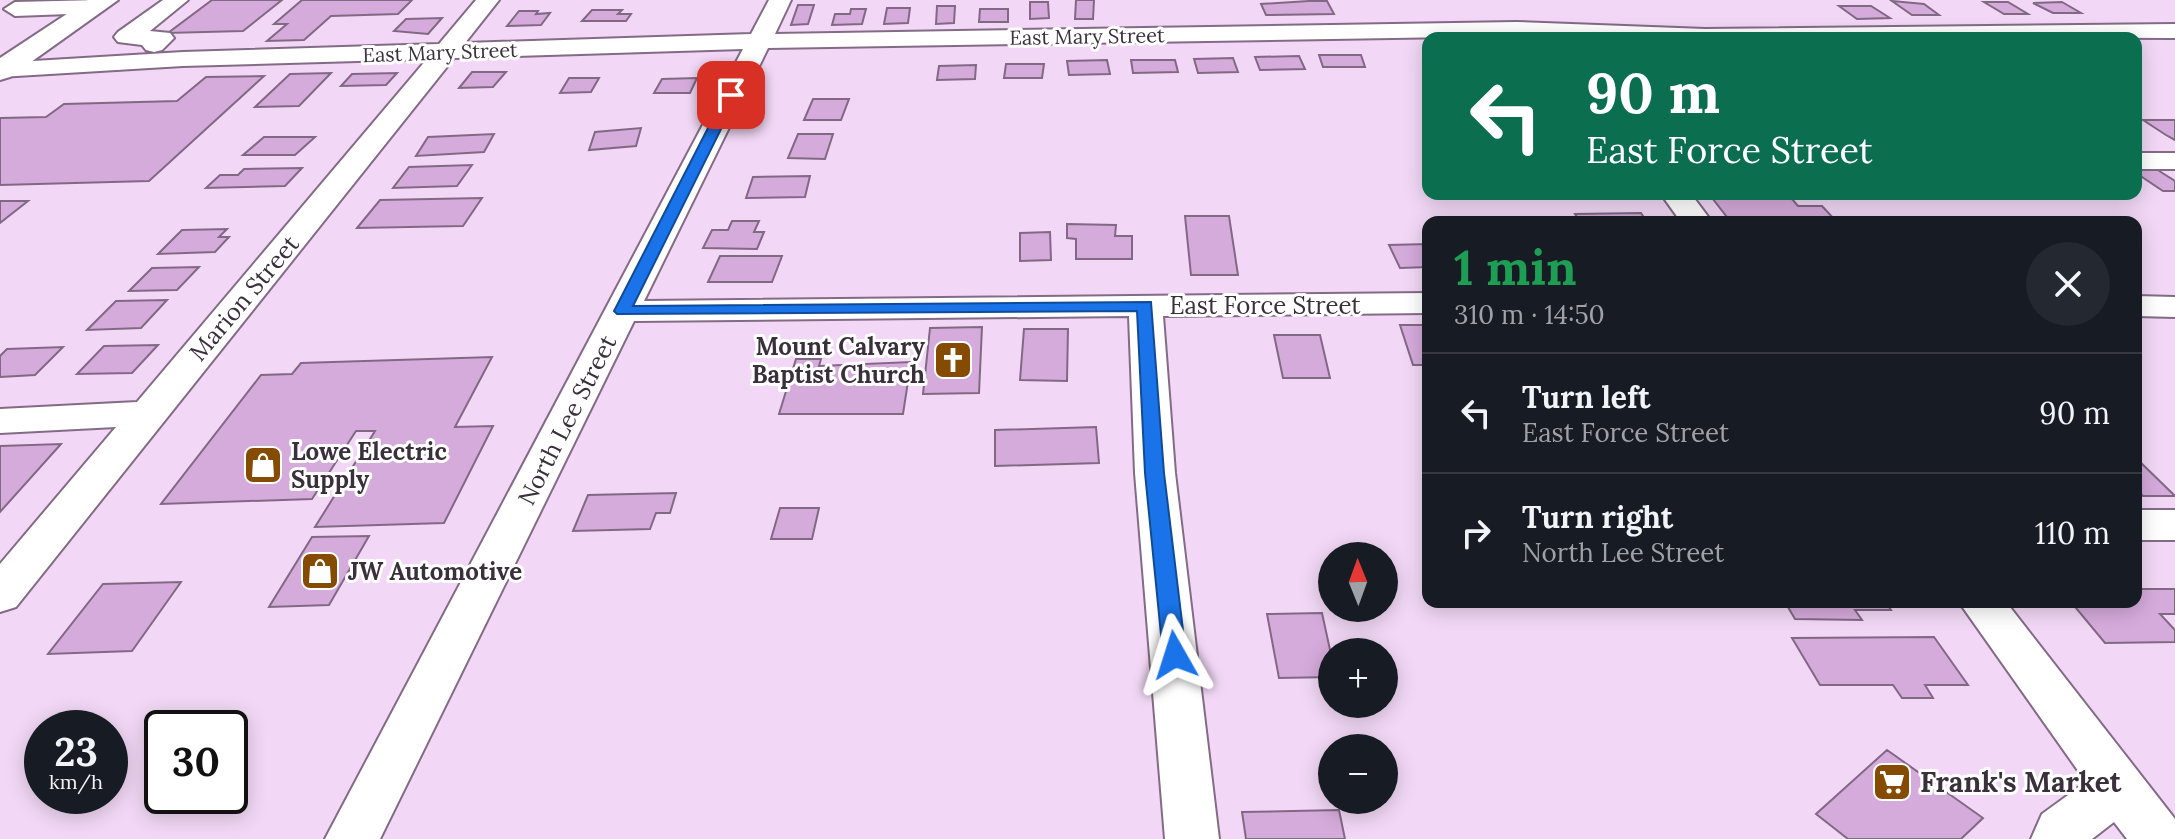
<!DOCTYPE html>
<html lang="en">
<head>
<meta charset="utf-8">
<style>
  :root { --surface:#171b24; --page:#242831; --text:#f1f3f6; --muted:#9ea1a6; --line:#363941 }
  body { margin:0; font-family:Lora,serif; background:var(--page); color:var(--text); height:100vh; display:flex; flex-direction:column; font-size:30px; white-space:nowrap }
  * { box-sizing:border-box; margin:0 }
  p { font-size:26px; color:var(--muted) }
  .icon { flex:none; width:44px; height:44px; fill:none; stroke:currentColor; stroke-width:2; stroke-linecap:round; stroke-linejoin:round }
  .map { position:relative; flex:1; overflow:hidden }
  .drawer { position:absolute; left:1422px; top:216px; width:720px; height:392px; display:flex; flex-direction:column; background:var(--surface); border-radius:16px; box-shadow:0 4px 20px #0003 }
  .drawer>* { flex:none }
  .banner { position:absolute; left:1422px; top:32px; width:720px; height:168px; border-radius:16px; box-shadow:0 4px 20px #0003; background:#0b6e4f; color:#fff; overflow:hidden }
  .needle { width:52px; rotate:359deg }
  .tools { position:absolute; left:1318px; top:542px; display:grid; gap:16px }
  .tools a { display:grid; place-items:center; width:80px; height:80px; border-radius:50%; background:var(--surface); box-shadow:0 4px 20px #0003; font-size:40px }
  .speed { position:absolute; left:24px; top:710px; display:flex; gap:16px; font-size:40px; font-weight:700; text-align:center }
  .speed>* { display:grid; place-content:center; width:104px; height:104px; border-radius:50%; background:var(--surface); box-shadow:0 4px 20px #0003; line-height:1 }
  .speed small { font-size:20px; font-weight:400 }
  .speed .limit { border:4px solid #111; border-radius:12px; background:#fff; color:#111 }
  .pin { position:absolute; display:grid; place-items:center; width:68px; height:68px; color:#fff; margin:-34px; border-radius:16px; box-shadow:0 4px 12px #0006 }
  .me { position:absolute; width:88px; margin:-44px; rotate:354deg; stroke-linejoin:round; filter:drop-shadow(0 0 6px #0008) }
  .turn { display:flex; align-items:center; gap:28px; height:168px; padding:0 32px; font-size:36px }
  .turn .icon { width:104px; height:104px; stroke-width:2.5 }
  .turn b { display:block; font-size:56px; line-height:68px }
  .round { display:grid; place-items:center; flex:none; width:84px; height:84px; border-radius:42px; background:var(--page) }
  .summary { display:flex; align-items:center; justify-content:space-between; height:136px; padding:0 32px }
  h1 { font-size:48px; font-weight:700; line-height:60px; color:#1e9e55 }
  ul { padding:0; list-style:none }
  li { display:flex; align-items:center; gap:24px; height:120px; padding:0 32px; border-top:2px solid var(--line) }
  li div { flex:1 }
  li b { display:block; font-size:30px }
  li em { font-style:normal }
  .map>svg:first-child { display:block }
  .building { fill:#d5abdb; stroke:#816984; stroke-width:2 }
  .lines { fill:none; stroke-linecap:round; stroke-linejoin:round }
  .minor-casing { stroke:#836b86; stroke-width:4 }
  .major-casing { stroke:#836b86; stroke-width:4 }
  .minor { fill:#fff; fill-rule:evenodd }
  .major { fill:#fff; fill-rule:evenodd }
  .route { fill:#1a73e8; stroke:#114b97; stroke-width:2 }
  .labels { text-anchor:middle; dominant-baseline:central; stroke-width:6; stroke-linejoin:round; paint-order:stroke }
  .far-street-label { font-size:20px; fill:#3a303c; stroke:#fff }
  .street-label { font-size:24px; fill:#3a303c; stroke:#fff }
  .poi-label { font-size:24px; font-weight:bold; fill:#3a303c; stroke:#fff; text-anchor:start }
  .near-poi-label { font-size:28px; font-weight:bold; fill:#3a303c; stroke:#fff; text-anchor:start }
</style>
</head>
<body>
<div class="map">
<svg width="2175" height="839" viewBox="0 0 2175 839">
  <rect width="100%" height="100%" fill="#f2d8f6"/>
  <path class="building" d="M212 0H282L243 31 168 33Z
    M302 0H412L398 14 331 16 304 40 267 41 287 24H274Z
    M1076 0H1094L1093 19H1075Z
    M1309 1H1327L1334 14 1266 15 1261 4Z
    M1892 1 1924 4 1939 15H1912Z
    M1030 2H1048L1049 18 1030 19Z
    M1984 2H2008L2028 14H2004Z
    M2062 2 2081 13H2053L2033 3Z
    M798 5H814L808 24 791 25Z
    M937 6H955L954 23 936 24Z
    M1839 6H1871L1890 18 1857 19Z
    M887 8H910L908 23 884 24Z
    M851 9H866L862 24 832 25 835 14H850Z
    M980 9H1008V22H979Z
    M592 10H622L618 14H631L626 21H582Z
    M519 11H538L536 14 550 13 541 25 507 26Z
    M442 18 428 34 394 31 406 19Z
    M1319 55H1361L1365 67H1323Z
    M1299 56 1305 69 1260 70 1255 57Z
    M1233 58 1238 72 1198 73 1194 59Z
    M1107 60 1110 74 1069 75 1067 61Z
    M1131 60H1175L1178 72 1133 73Z
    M1006 64H1044L1042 78H1004Z
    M976 65 975 79 937 80 939 66Z
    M472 72H506L493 87 459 88Z
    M331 73 299 106 255 107 290 74Z
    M397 73 386 85 341 86 352 74Z
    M264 76 149 181 0 185V118L46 117 64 104 177 101 206 77Z
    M569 78H599L591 92 560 93Z
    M697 78 690 93H654L662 79Z
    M813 99H849L841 120H804Z
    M2143 120H2175V140L2166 135Z
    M641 128 636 146 589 150 595 132Z
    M494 134 484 152 416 156 428 137Z
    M798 134H833L825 159 788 158Z
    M264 137H315L295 155H243Z
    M472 165 457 186 393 188 409 167Z
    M302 168 285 186 206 188 220 175H238L244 169Z
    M2156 169 2175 181V191H2163L2136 173V170Z
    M810 176 805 197 746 198 753 177Z
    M482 198 463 226 357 228 380 200Z
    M1713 199H1792L1798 206H1822L1836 221H1730Z
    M0 201H28L0 223Z
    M1641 213 1647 222H1580L1575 214Z
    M1185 216H1229L1238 275H1191Z
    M732 221H759L754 232H764L757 249 703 248 712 230H728Z
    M1067 224 1116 225 1115 236H1132V259H1076V239L1067 238Z
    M227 229 219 237H229L215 252 158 254 182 230Z
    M1050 232 1051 260 1020 261V233Z
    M1428 244V267L1400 268 1389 245Z
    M720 256H782L772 282H708Z
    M199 267 177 290 129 291 152 268Z
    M167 300 141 328 87 330 116 301Z
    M1400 325H1428V365H1413Z
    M982 327 979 393 923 394 930 328Z
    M1024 329H1068L1067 381 1020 380Z
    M1274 335H1320L1330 378H1283Z
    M158 345 132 373 77 374 104 346Z
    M63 347 35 375 0 377V356L7 349Z
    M492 357 455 427 493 426 444 523 315 527 375 431H356L312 499 161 504 261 375 292 374 301 363Z
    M796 359H821L819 366 911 362 903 414H779Z
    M1096 427 1099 463 995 466V430Z
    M61 444 0 512V446Z
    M2136 458 2175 496H2143L2136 489Z
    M676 493 670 513H656L650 529 573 531 588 495Z
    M780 508H819L812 539H771Z
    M369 536 329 605 269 607 312 537Z
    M181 582 132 651 48 654 103 584Z
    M2136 589H2175V614H2160L2175 630V642L2105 643 2071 602H2136Z
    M1785 602H1886L1891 610H1855L1862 620 1795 619Z
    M1322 613 1332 659V677L1279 678 1267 614Z
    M1934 637 1968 685H1925L1933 698H1902L1893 685H1820L1792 638Z
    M1887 750 1983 818 1961 839H1848L1816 814Z
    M1339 810 1345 839H1246L1242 812Z"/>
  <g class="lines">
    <defs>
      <path id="minor" d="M99 0 107 6 96 13 15 16 4 9 15 2Z
        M163 0H188L150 31 170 33 174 38 162 50 154 52 146 50 142 45 118 42 114 37 118 32Z
        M476 0H499L465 43 751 34 769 0H791L775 34 1516 22 1705 29 2175 24V38L1516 36 768 48 644 301 1428 293V313L1163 316 1175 473 1219 839H1165L1135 473 1129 316 634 321 380 839H325L743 49 454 58 16 607 0 612V564L116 427 0 433V409L137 402 427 59 183 66 0 77V63L183 52 439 44Z
        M2136 153H2175V169H2136Z
        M1661 194H1691L1712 222H1681Z
        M2136 296 2175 297V317L2136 316Z
        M2136 510H2175V540H2136Z
        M1959 602H2006L2175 819V839H2127L2114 822 2092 839H2031L2042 814 2086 782Z"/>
      <path id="major" d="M88 0H118L10 77 0 80V58Z"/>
    </defs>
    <use href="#minor" class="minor-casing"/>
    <use href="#major" class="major-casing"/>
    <use href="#minor" class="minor"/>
    <use href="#major" class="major"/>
  </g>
  <path class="route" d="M731 91 738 95 633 306 1151 302 1164 473 1186 655 1183 662H1167L1163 655 1145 473 1137 311 617 314 614 311 725 95Z"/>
  <defs>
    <symbol id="church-square" viewBox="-11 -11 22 22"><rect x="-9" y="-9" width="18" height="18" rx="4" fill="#854b00" stroke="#fff"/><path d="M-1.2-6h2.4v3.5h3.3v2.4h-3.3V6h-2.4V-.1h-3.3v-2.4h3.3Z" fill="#fff"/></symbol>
    <symbol id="shop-square" viewBox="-11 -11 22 22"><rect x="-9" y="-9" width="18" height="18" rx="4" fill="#854b00" stroke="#fff"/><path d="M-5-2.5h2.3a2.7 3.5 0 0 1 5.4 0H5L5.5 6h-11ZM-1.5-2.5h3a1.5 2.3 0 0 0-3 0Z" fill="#fff"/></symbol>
    <symbol id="supermarket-square" viewBox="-11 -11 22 22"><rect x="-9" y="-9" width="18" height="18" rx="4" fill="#854b00" stroke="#fff"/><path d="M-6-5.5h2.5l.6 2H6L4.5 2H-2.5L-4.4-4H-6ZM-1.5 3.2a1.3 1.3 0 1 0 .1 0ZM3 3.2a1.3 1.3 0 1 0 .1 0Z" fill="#fff"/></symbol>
  </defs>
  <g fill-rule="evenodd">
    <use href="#church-square" x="931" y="338" width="44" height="44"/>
    <use href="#shop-square" x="241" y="443" width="44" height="44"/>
    <use href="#shop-square" x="298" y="549" width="44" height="44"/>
    <use href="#supermarket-square" x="1870" y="760" width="44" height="44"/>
  </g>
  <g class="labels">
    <g class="far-street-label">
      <text transform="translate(1087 36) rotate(-1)">East Mary Street</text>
      <text transform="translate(440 52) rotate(-2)">East Mary Street</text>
    </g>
    <g class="street-label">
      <text transform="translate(244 298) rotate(-50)">Marion Street</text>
      <text x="1265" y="305">East Force Street</text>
      <text transform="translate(567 420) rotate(-63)">North Lee Street</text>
    </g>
    <g class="poi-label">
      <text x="925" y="346" text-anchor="end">Mount Calvary<tspan x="925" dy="28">Baptist Church</tspan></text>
      <text x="291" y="451">Lowe Electric<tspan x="291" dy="28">Supply</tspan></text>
      <text x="348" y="571">JW Automotive</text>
    </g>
    <g class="near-poi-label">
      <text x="1920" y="782">Frank's Market</text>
    </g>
  </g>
</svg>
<div class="tools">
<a><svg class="needle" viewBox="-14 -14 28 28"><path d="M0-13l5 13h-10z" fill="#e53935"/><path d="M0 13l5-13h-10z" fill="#9ea1a6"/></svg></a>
<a>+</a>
<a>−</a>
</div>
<div class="speed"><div>23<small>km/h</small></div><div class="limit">30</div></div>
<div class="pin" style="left:731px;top:95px;background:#d93025"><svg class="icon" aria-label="arrive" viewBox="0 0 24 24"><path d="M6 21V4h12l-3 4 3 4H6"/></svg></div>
<svg class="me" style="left:1175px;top:655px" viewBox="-20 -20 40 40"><path d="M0-17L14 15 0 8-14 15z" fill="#1a73e8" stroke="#fff" stroke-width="4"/></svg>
<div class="banner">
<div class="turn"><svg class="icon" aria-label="left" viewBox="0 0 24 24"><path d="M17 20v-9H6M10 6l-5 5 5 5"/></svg><div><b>90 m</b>East Force Street</div></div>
</div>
<section class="drawer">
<div class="summary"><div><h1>1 min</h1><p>310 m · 14:50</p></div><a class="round"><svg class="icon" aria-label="close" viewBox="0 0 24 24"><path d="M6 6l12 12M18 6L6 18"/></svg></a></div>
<ul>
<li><svg class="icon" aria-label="left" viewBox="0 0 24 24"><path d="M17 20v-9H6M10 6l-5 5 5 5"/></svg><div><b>Turn left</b><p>East Force Street</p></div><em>90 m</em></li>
<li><svg class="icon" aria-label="right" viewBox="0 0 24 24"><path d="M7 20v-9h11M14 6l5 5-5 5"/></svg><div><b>Turn right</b><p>North Lee Street</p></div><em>110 m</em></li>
</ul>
</section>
</div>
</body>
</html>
